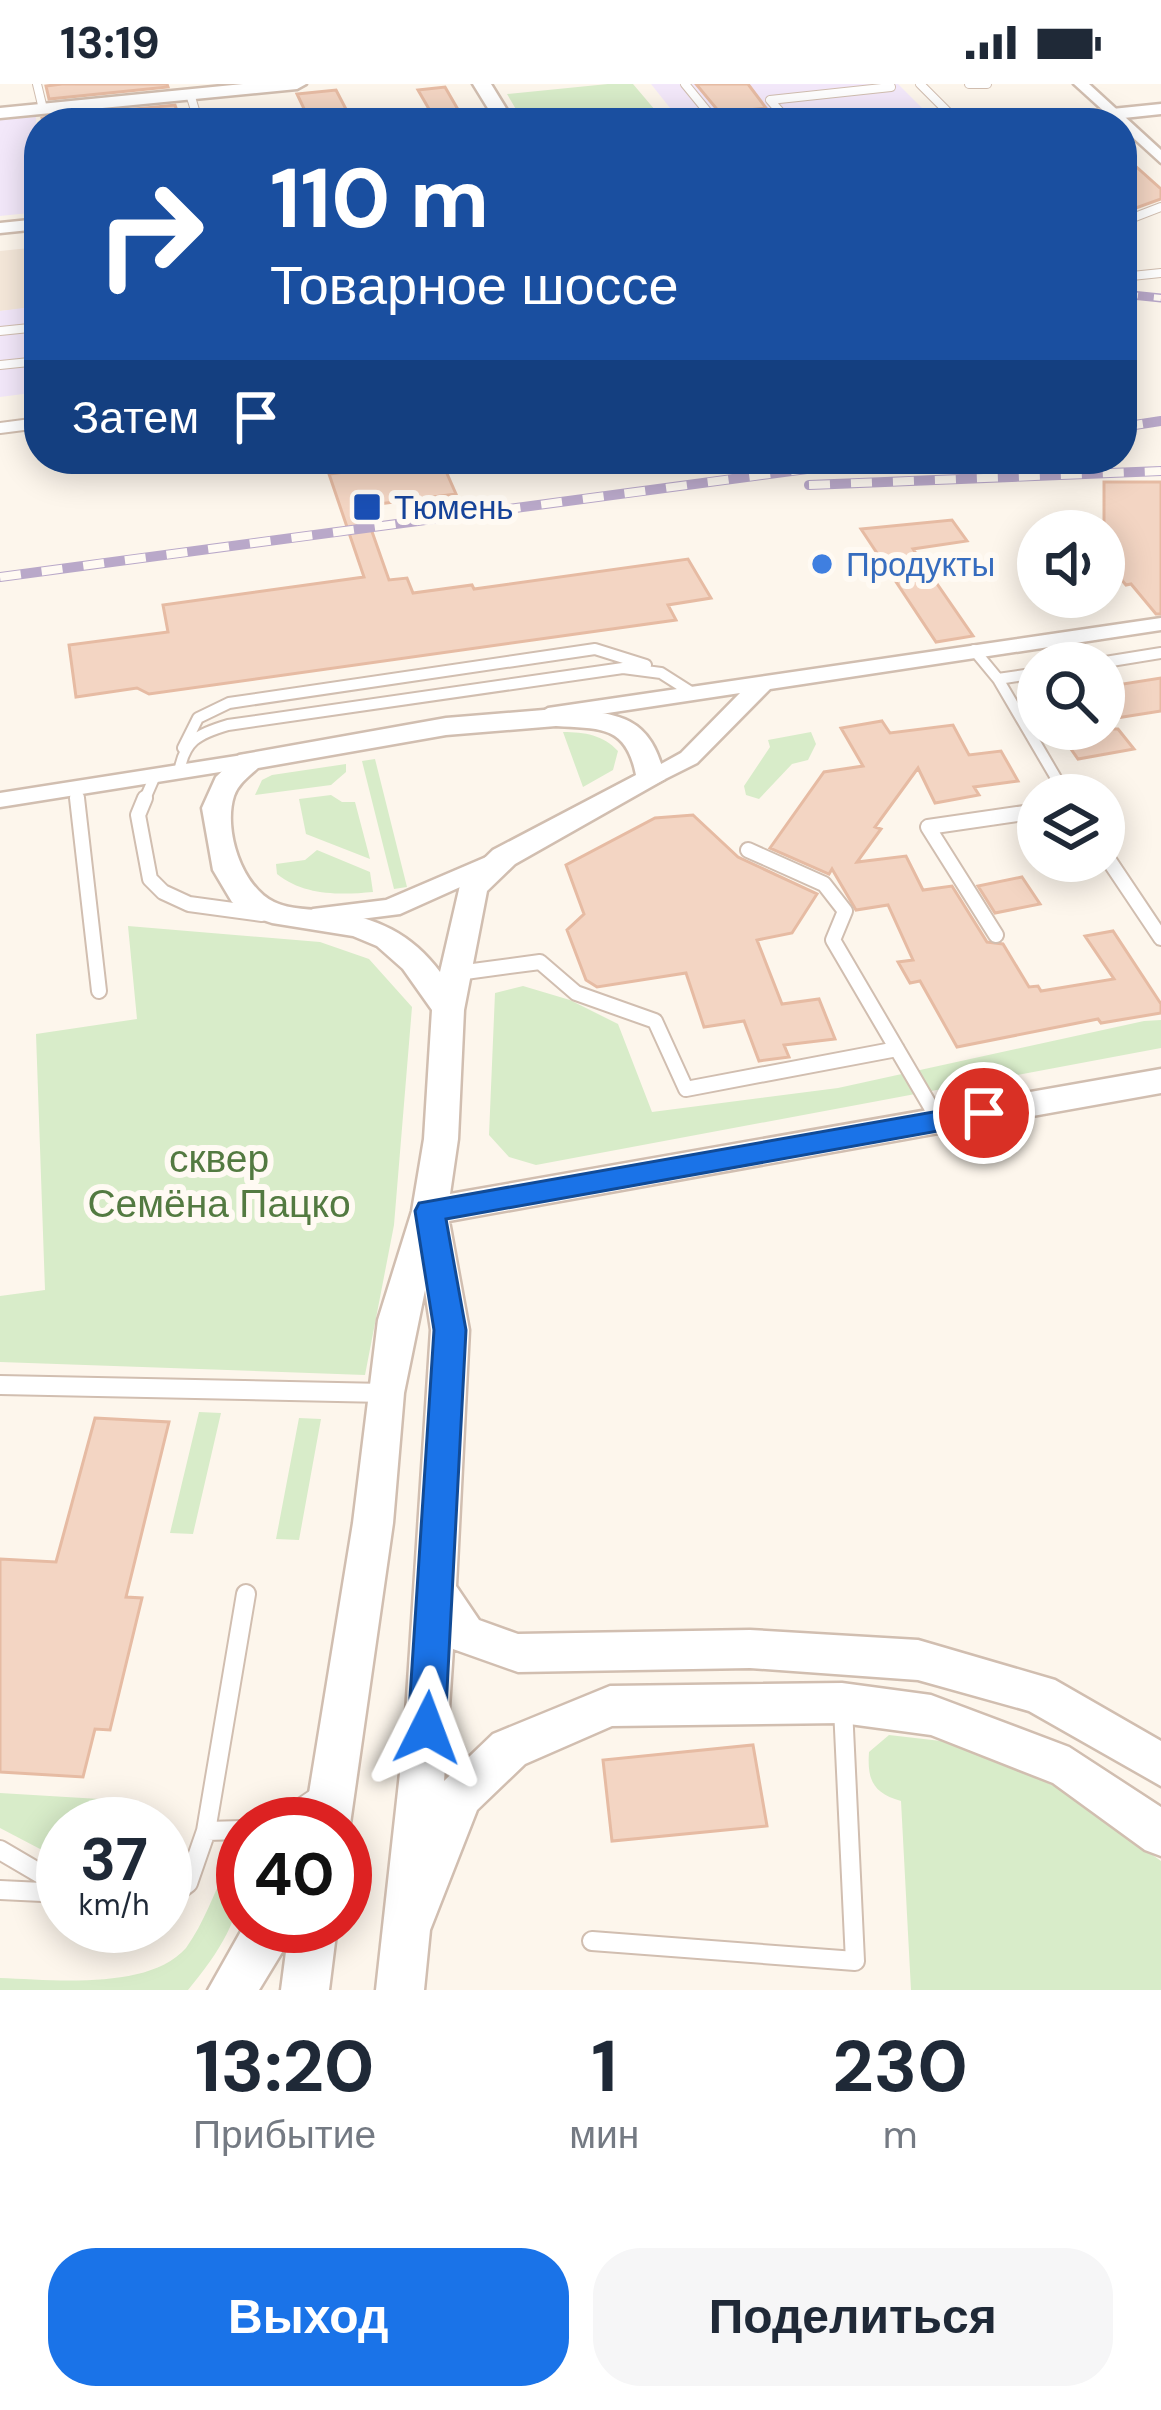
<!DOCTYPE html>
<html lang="ru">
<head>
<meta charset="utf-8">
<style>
  :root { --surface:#fff; --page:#f6f6f7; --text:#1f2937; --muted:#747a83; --accent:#1a73e8 }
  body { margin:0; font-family:"DM Sans",sans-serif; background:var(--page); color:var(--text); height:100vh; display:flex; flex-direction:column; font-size:45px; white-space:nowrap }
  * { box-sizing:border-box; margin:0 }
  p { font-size:39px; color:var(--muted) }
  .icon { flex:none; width:66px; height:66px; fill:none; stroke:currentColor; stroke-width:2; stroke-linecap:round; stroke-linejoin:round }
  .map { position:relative; height:1906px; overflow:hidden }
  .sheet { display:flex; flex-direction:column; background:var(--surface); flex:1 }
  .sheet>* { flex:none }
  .top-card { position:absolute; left:24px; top:24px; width:1113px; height:366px; border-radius:48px; box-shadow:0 6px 30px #0003; background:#1a4fa0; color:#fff; overflow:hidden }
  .fabs { position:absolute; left:1017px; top:426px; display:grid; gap:24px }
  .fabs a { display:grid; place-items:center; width:108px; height:108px; border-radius:50%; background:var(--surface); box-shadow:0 6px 30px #0003; font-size:60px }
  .speed { position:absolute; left:36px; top:1713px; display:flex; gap:24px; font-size:60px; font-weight:700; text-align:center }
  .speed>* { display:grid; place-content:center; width:156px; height:156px; border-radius:50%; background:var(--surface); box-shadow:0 6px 30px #0003; line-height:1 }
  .speed small { font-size:30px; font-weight:400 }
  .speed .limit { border:18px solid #d22; background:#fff; color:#111 }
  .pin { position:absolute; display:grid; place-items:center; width:102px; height:102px; color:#fff; margin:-51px; border:6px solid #fff; border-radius:50%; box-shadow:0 3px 12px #0007 }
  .me { position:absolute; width:132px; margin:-66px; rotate:3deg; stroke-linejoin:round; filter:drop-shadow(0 0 9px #0008) }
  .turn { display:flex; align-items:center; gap:42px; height:252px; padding:0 48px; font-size:54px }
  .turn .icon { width:156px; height:156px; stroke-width:2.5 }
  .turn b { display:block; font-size:84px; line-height:102px }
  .then { display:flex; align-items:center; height:114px; padding:0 48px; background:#0003; gap:24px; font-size:45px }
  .eta { display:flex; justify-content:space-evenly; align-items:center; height:204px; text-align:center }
  .eta b { font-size:72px; font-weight:700; line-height:84px }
  .primary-button { display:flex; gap:24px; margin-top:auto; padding:24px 48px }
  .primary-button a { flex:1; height:138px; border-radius:48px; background:var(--accent); color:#fff; font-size:48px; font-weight:700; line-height:138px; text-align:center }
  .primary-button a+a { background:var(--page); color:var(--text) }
  .status { display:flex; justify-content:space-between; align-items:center; height:84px; padding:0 60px; background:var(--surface); direction:ltr }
  .status svg { height:33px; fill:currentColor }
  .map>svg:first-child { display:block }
  .residential { fill:#f5e8da }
  .education { fill:#f3e8fa }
  .green { fill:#d8ecc9 }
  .building { fill:#f3d5c3; stroke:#e6bba3; stroke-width:3 }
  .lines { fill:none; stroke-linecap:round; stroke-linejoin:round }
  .service-far3-casing { stroke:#d1beb0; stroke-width:10 }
  .service-far2-casing { stroke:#d1beb0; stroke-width:14 }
  .service-far1-casing { stroke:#d1beb0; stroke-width:18 }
  .service-casing { stroke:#d1beb0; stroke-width:22 }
  .minor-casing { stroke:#d1beb0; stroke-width:5 }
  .tertiary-casing { stroke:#d1beb0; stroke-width:5 }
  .service-far3 { stroke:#fff; stroke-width:8 }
  .service-far2 { stroke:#fff; stroke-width:10 }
  .service-far1 { stroke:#fff; stroke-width:14 }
  .service { stroke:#fff; stroke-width:18 }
  .minor { fill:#fff; fill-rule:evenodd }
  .tertiary { fill:#fff; fill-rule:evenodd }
  .rail-far1-casing { stroke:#b9a8c9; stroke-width:9 }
  .rail-casing { stroke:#b9a8c9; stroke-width:10 }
  .rail-far1 { stroke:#fffaf3; stroke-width:6; stroke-dasharray:16; stroke-linecap:butt }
  .rail { stroke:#fffaf3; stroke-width:8; stroke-dasharray:21; stroke-linecap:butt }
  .route { fill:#1a73e8; stroke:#114b97; stroke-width:3 }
  .transit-dot { fill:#1a4fb4; stroke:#fffaf3; stroke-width:4.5 }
  .shop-dot { fill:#3f7fe0; stroke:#fffaf3; stroke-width:4.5 }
  .labels { text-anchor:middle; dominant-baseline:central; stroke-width:12; stroke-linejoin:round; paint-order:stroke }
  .far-transit-label { font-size:33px; fill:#164399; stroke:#fffaf3; text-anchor:start }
  .far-shop-label { font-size:33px; fill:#366cbe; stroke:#fffaf3; text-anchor:start }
  .park-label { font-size:39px; fill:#537a41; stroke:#fffaf3 }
</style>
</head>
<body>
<div class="status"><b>13:19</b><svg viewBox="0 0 49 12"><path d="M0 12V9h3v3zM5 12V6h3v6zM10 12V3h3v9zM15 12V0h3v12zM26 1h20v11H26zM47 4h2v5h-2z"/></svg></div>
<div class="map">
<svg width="1161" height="1906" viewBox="0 0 1161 1906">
  <rect width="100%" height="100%" fill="#fdf6ec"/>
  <path class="residential" d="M39 163V223L0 227V167Z"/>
  <path class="education" d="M651 0H898L934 36 682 39Z
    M36 33 39 128 0 132V36Z
    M39 222V308L0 313V227Z"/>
  <path class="green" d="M608 0H633L661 33 524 39 507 10Z
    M563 648C585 648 603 651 618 667L613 686 583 703Z
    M811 648 816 660 808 676 792 680 759 715 746 711 744 702 770 663 768 656Z
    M375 675 407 803 394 805 362 677Z
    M346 680V688L331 701 255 711 262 696 272 691Z
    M331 711 342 718H355L370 775 306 750 299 715Z
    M317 766 370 788 373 808C341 811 304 812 277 790L276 780 305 776Z
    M128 842 320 858 369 875 412 923 394 1141 365 1291 0 1278V1212L45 1206 36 950 137 935Z
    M523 902 570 916 618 940 652 1028 838 1004 1144 937 1161 936V964L536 1081 509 1073 489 1051 495 909Z
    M199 1328 221 1329 193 1450 170 1449Z
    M299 1334 321 1335 299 1456 276 1455Z
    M889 1651 967 1660 1062 1706 1161 1777V1906H911L901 1717C873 1709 867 1696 869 1668Z
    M0 1709 116 1716 110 1740H63V1777L0 1744Z
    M228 1780 243 1782C243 1834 219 1868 188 1906H0V1894C56 1896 149 1906 186 1864 204 1839 215 1807 228 1780Z"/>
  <path class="building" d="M62 0H167L168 3 49 15 46 2Z
    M696 0H748L766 24 720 29Z
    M445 3 464 36 437 39 418 6Z
    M336 6 347 27 306 29 297 10Z
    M175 21 181 39H43L42 34Z
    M1122 70 1161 105V115L1122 129Z
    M441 376 456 410 363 422 389 496 407 494 413 509 472 501 474 505 688 475 711 514 668 521 676 536 149 610 137 604 76 613 69 561 168 548 163 521 364 493 329 390Z
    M1104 398H1161V530H1156L1131 500 1126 501 1104 475Z
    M952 436 967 457 913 465 973 552 936 558 861 445Z
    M1161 594V627L1104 636V603Z
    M882 637 890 649 953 641 969 671 1001 667 1018 697 974 703 979 711 935 719 918 684 875 743 881 745 857 778 906 772 923 806 952 802 987 858 1003 860 1029 903 1038 902 1041 907 1114 895 1085 852 1113 847 1161 920V929L1101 939 1098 935 957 963 920 897 910 899 898 878 913 876 888 821 856 826 832 785 829 790 770 764 824 688 863 682 841 644Z
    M1057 645H1118L1134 665 1078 675Z
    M693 731 738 773 817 810 792 849 757 856 782 920 819 915 835 955 784 961 789 973 759 977 744 937 704 943 686 889 597 903 586 896 567 846 584 830 566 781 655 734Z
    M1022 793 1040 820 995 829 978 802Z
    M95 1334 169 1338 126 1513 142 1514 110 1646 95 1645 83 1693 0 1688V1475L56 1478Z
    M753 1661 767 1742 612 1757 603 1676Z"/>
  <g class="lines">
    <defs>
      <path id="service-far3" d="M37 0 43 25
        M685 0 716 38 783 31 770 16 891 3
        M920 0 959 39
        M969 0H987
        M190 10 199 39
        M281 39 339 34
        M1122 138 1161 123
        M1122 193 1161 189
        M0 247 39 243
        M0 281 39 277"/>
      <path id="service-far2" d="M0 344 39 339
        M974 566 998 595 1066 711
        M1099 579 1161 569
        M998 595 1038 589
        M183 664 198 634 229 619 595 565 646 581
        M179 689C184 657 197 650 228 641L623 584 661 589 694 610
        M76 706 77 717
        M144 717 154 694"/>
      <path id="service-far1" d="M77 714 99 907
        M145 714 138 731 150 795 163 808 189 820 262 830
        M748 766 824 800 845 827 833 856 939 1037
        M1104 769 1161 854
        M996 851 928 743 1038 727
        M458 889 540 878 576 909 655 937 686 1005 897 965"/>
      <path id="service" d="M0 1301 385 1309
        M277 1740 323 1709
        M206 1747 243 1746
        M0 1766 63 1803
        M0 1806 63 1809
        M165 1817 188 1799 206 1747 246 1510
        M592 1857 855 1877 843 1624"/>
      <path id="minor" d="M1074 0H1089L1161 66V79Z
        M39 135V145L0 149V139Z
        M1161 534V546L770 605 697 679 651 702 643 700 639 695 643 690 681 669 740 609 548 638 537 631 548 624Z
        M249 670 261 677 257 682 0 723V709Z
        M498 768 507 770 510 776 507 782 400 830 313 841 300 833 313 825 386 816Z"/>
      <path id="tertiary" d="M243 0H306L297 5 0 34V24Z
        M473 0H491L515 39H497Z
        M1161 20V30L1077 39H1015L1024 34Z
        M556 625C615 629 651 628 665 695L515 780 487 807 464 926 458 1055 450 1110 1161 985V1009L449 1137 469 1246 456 1502 479 1536 518 1550 750 1546 918 1556 1055 1596 1161 1657V1702L1029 1627 918 1596 750 1584 518 1588 453 1565 444 1697 493 1650 610 1602 842 1599 931 1611 1069 1663 1161 1723V1772L1145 1766 1053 1699 931 1651 842 1639 612 1642 525 1680 477 1726 430 1846 424 1906H376L405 1644 431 1246 425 1206 404 1309 393 1439 350 1740 345 1751V1740H304L353 1439 378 1236 412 1127 424 1055 432 926 403 885 377 862 353 852 272 839 251 832 232 818 213 786 202 724 216 693 239 671 446 634ZM556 642C601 645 626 641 636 691L493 766 461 797 440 888C412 850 376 833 329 827 312 825 290 826 274 818 242 803 223 746 234 712 238 700 249 692 258 684L446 651Z
        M244 1842H337L329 1906H281L287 1860 259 1906H208Z"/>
    </defs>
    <use href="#service-far3" class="service-far3-casing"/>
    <use href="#service-far2" class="service-far2-casing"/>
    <use href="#service-far1" class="service-far1-casing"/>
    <use href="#service" class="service-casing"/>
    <use href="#minor" class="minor-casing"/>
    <use href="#tertiary" class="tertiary-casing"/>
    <use href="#service-far3" class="service-far3"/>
    <use href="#service-far2" class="service-far2"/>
    <use href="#service-far1" class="service-far1"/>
    <use href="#service" class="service"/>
    <use href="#minor" class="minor"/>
    <use href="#tertiary" class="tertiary"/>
    <defs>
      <path id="rail-far1" d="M1122 210 1161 214"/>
      <path id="rail" d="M1122 343 1161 337
        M809 401 1161 387
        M0 493 882 375"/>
    </defs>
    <use href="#rail-far1" class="rail-far1-casing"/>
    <use href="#rail" class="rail-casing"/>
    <use href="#rail-far1" class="rail-far1"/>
    <use href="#rail" class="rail"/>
  </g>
  <path class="route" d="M984 1019 994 1022 998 1029 994 1037 446 1135 466 1246 445 1644 440 1656 427 1661 414 1656 408 1644 434 1246 415 1127 419 1119Z"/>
  <rect class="transit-dot" x="352" y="408" width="30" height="30" rx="6"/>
  <circle class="shop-dot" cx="822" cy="480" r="12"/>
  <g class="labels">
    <g class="far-transit-label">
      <text x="394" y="423">Тюмень</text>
    </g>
    <g class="far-shop-label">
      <text x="846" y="480">Продукты</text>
    </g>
    <g class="park-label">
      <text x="219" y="1074">сквер<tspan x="219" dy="45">Семёна Пацко</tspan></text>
    </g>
  </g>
</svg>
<div class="fabs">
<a><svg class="icon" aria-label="sound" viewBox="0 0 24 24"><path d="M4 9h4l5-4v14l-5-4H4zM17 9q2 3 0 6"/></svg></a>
<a><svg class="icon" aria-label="search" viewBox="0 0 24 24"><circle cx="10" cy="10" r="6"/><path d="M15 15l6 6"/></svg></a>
<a><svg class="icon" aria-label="layers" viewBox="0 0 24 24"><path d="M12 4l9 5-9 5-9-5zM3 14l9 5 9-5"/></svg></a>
</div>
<div class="speed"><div>37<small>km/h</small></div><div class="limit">40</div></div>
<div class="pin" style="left:984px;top:1029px;background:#d93025"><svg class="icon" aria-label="arrive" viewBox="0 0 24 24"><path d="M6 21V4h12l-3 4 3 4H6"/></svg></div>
<svg class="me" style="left:427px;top:1644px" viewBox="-20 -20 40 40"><path d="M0-17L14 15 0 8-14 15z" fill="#1a73e8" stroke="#fff" stroke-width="4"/></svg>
<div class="top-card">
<div class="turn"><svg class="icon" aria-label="right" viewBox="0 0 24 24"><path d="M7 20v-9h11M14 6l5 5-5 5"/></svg><div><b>110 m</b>Товарное шоссе</div></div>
<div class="then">Затем<svg class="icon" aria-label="arrive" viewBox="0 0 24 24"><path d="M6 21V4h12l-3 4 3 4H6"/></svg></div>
</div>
</div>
<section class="sheet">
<div class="eta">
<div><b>13:20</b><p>Прибытие</p></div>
<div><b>1</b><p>мин</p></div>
<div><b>230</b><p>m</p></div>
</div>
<div class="primary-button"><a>Выход</a><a>Поделиться</a></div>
</section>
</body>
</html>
